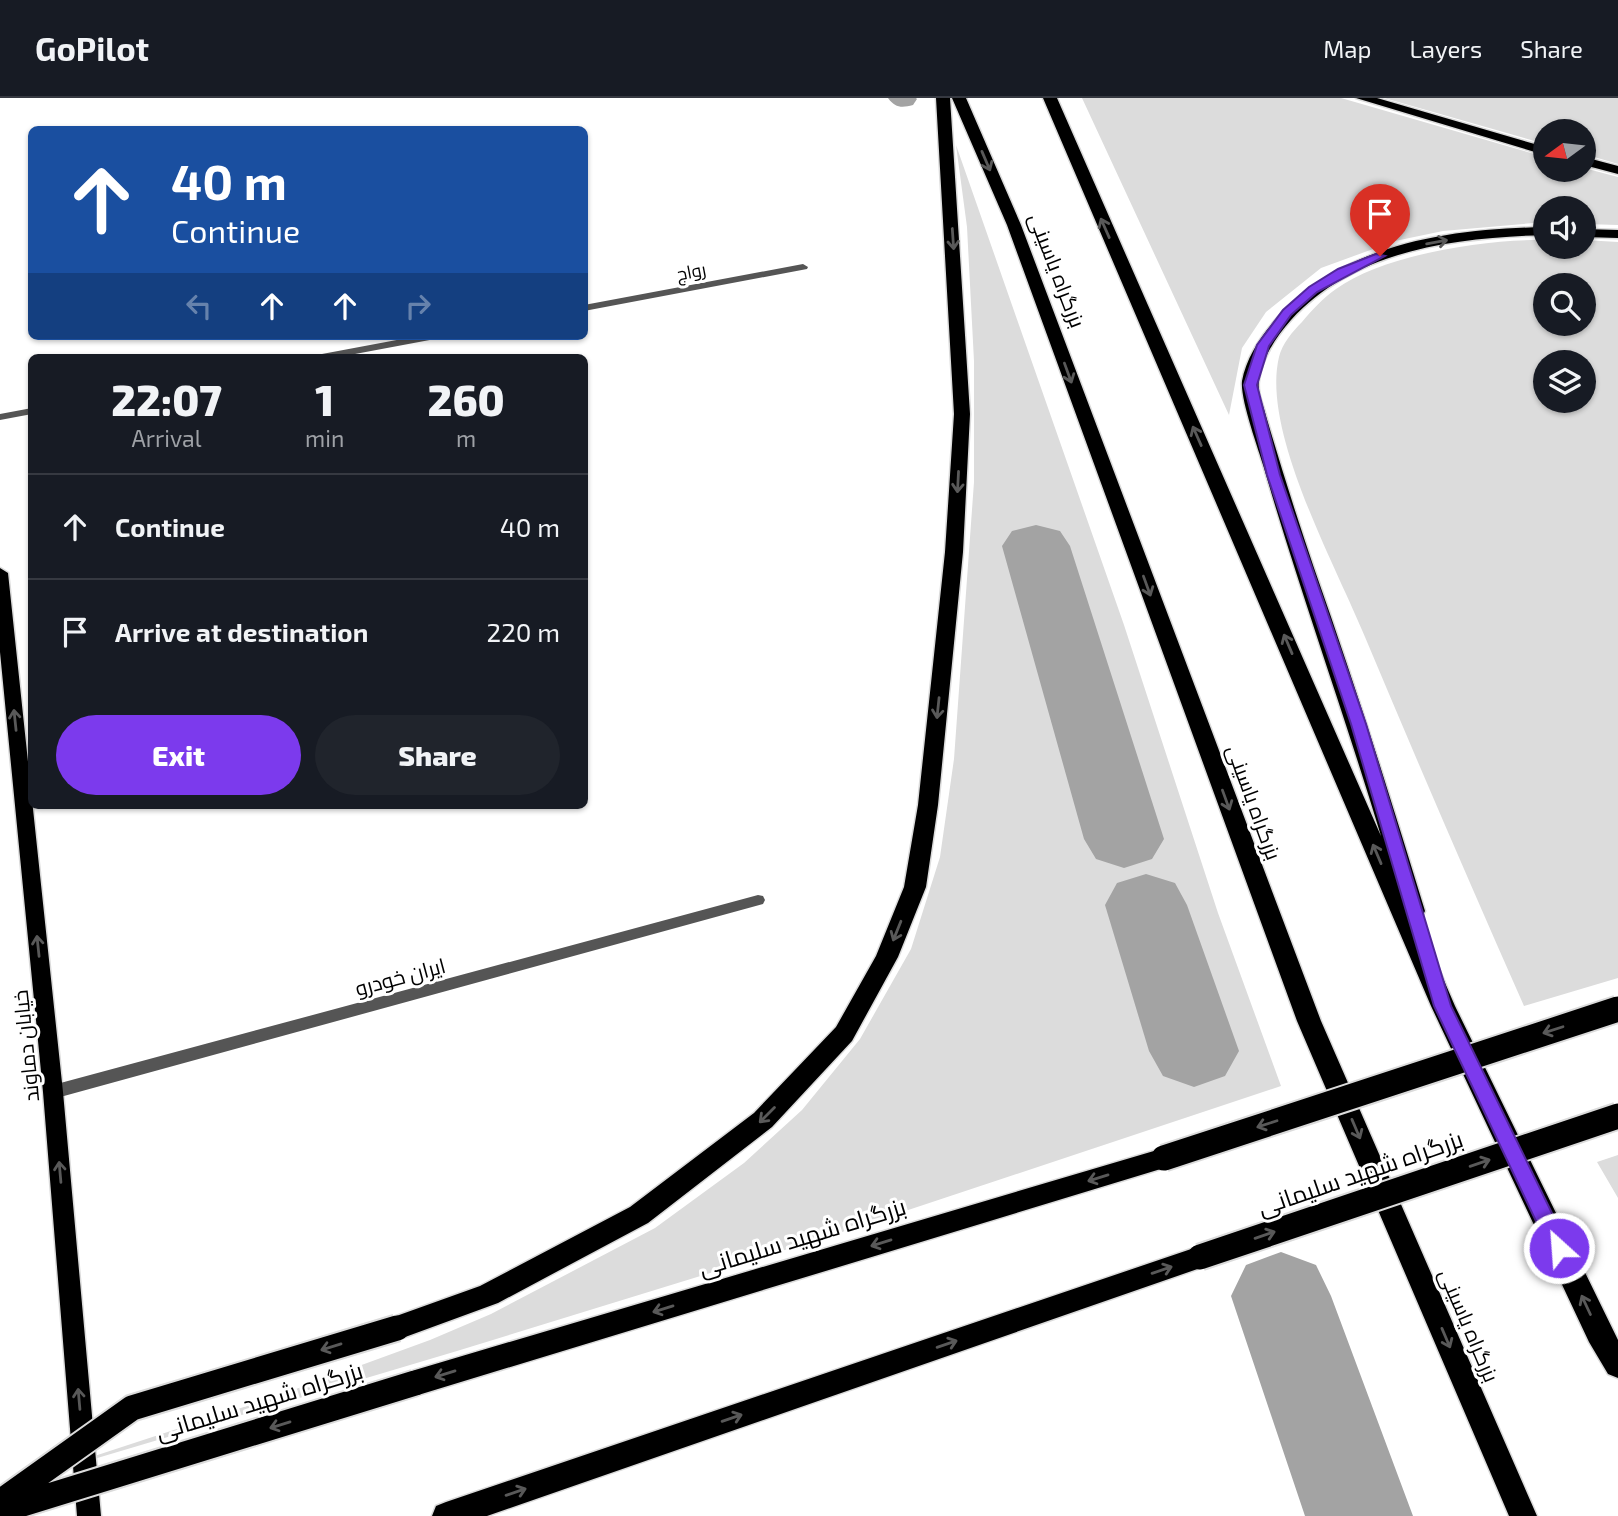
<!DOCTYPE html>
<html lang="en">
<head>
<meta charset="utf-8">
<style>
  :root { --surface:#171b24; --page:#20242c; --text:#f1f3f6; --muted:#9ea1a6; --line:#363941; --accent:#7c3aed }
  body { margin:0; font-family:"Exo 2",Cairo,sans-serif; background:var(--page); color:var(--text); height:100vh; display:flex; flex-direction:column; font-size:26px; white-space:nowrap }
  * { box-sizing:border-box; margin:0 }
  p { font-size:23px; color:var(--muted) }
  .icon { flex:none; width:38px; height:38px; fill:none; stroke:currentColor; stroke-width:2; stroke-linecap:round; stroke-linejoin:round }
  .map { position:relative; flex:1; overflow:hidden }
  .sheet { position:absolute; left:28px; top:256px; width:560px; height:455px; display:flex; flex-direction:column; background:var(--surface); border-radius:10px; box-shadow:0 2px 5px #0004 }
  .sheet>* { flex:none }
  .top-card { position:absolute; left:28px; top:28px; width:560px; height:214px; border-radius:10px; box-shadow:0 2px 5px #0004; background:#1a4fa0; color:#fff; overflow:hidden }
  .needle { width:46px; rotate:255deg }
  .controls { position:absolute; left:1533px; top:21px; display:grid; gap:14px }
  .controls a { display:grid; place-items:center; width:63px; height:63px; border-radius:50%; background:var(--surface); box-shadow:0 2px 5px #0004; font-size:35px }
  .pin { position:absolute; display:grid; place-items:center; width:60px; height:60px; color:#fff; margin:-72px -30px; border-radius:50% 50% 50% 0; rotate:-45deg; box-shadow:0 0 7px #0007 }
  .pin .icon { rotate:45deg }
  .me { position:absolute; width:77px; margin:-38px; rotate:334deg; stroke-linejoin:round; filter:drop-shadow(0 0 5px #0008) }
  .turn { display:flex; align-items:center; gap:24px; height:147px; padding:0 28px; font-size:32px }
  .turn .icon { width:91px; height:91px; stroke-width:2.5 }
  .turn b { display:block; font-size:49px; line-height:60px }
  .lanes { display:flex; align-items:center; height:66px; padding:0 28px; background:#0003; justify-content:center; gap:35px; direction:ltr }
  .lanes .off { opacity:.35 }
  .eta { display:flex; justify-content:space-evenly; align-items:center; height:119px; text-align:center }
  .eta b { font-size:42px; font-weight:800; line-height:49px }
  .primary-button { display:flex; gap:14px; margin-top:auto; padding:14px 28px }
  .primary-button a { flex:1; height:80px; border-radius:42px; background:var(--accent); color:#fff; font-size:28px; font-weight:800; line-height:80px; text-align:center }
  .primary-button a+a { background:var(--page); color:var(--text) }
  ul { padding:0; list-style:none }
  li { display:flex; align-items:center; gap:21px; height:105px; padding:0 28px; border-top:2px solid var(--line) }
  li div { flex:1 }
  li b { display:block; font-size:26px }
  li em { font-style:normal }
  header { display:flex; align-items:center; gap:42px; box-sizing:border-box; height:98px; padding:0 35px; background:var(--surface); border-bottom:2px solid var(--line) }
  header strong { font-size:33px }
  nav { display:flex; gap:38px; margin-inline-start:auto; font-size:24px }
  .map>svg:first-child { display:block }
  .green { fill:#dcdcdc; fill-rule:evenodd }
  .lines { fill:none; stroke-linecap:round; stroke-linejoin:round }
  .canal { fill:#a3a3a3; fill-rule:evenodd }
  .river { fill:#a3a3a3; fill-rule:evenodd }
  .primary-casing { stroke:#dbdbdb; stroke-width:3 }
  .highway-casing { stroke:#dbdbdb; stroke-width:3 }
  .lane { fill:#555; fill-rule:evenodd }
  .primary { fill:#000; fill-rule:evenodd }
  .highway { fill:#000; fill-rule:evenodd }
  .highway-bridge-casing { stroke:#dbdbdb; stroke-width:29; stroke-linecap:butt }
  .highway-bridge { stroke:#000; stroke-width:25 }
  .oneway { stroke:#595959 }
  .route { fill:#7c3aed; stroke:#51269a; stroke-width:2 }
  .labels { text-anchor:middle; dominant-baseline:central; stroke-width:6; stroke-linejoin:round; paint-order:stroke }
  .far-street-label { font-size:18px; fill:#000; stroke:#fff }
  .street-label { font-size:21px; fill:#000; stroke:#fff }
  .near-street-label { font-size:24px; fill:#000; stroke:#fff }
</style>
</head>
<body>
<header>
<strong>GoPilot</strong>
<nav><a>Map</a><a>Layers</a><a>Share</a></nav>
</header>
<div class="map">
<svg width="1618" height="1418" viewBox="0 0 1618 1418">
  <rect width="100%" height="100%" fill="#fff"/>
  <path class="green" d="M1082 0H1341L1545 59V72H1584V70L1618 79V127L1584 126V110H1545V124L1443 133 1395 143 1321 170 1266 214 1242 250 1229 317Z
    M1384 0H1618V66L1584 56V33H1545V46Z
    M956 47 1124 527 1218 815 1281 988 827 1139 457 1253 0 1389 274 1299 430 1242 491 1216 655 1130 744 1065 802 1012 860 941 911 851 940 759 954 661 974 384V263L967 129Z
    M1545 142V149H1584V142L1618 144V880L1524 908C1470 786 1417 663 1365 539 1336 468 1261 333 1279 259 1282 246 1293 233 1302 224 1312 212 1323 200 1336 191 1384 156 1487 141 1545 142ZM1584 187V226H1545V187ZM1584 264V303H1545V264Z
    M1618 1057V1100L1597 1064Z"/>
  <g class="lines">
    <path class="canal" d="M888 0H916L917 1 913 7C902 10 895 10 888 0Z"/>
    <path class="river" d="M1036 427 1060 433 1070 448 1164 741 1152 761 1124 770 1096 761 1084 741 1002 448 1012 433Z
      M1146 776 1175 785 1187 807 1239 953 1225 978 1194 989 1163 978 1149 953 1105 807 1117 785Z
      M1281 1154 1316 1167 1331 1198 1413 1418H1305L1231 1198 1246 1167Z"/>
    <defs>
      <path id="primary" d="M0 470 8 475 63 994 101 1418H77L43 994 0 554Z"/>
      <path id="highway" d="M936 0H950L970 316 963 454 938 707 926 789 898 859 852 943 772 1029 648 1125 498 1205 397 1242 388 1239 384 1230 388 1221 480 1188 630 1109 754 1015 836 929 876 858 904 789 918 707 945 454 954 316Z
        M952 0H966L1021 127 1321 923 1537 1418H1509L1297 923 1007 127Z
        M1043 0H1057L1381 738C1344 615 1300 494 1264 370 1258 350 1240 301 1242 283 1246 260 1262 236 1278 219 1346 145 1449 131 1545 129V137C1454 140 1356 151 1291 222 1276 239 1262 260 1259 282 1257 295 1263 306 1266 318 1281 369 1297 420 1314 470 1354 583 1390 698 1425 813L1422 819 1417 820 1455 908 1618 1242V1280L1608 1276 1589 1244 1431 908Z
        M1356 0H1377L1545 49V57Z
        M1584 59 1618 68V76L1584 67Z
        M1584 131 1618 132V140L1584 139Z
        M1164 1050 1173 1053 1176 1060 1173 1067 1164 1070 415 1298 405 1294 401 1285 405 1276 415 1272Z
        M1200 1148 1209 1151 1213 1159 1209 1167 487 1418H432L436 1408 446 1404Z"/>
    </defs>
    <use href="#primary" class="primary-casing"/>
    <use href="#highway" class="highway-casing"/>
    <path class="lane" d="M803 166 808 169 807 171 584 213V207Z
      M418 238H440L435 241 339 259H317L322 256Z
      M32 310V316L0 322V316Z
      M758 797 763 798 765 802 763 806 53 1001 47 999 45 994 47 989 53 987Z"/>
    <use href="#primary" class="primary"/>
    <use href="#highway" class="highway"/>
    <defs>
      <path id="highway-bridge" d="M1164 1060 1618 911
        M1200 1159 1618 1018
        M0 1404 132 1310 397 1230
        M0 1413 415 1285"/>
    </defs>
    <use href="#highway-bridge" class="highway-bridge-casing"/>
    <use href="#highway-bridge" class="highway-bridge"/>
  </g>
  <defs><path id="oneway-shaft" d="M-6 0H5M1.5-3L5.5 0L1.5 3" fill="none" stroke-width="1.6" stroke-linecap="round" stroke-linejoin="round" transform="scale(1.75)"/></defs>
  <g class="oneway">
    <use href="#oneway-shaft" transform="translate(986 63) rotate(67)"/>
    <use href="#oneway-shaft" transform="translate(1105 130) rotate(-114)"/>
    <use href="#oneway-shaft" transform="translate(953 141) rotate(86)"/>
    <use href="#oneway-shaft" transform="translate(1437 144) rotate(-10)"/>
    <use href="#oneway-shaft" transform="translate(1068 275) rotate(70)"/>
    <use href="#oneway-shaft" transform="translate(1197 338) rotate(-114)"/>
    <use href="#oneway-shaft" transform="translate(958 384) rotate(93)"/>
    <use href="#oneway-shaft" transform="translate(1147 488) rotate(70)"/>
    <use href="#oneway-shaft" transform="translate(1288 546) rotate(-113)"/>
    <use href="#oneway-shaft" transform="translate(938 610) rotate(96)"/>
    <use href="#oneway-shaft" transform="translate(15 622) rotate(-96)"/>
    <use href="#oneway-shaft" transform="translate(1226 702) rotate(70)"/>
    <use href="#oneway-shaft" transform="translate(1377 756) rotate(-113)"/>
    <use href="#oneway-shaft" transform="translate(897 833) rotate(112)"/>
    <use href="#oneway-shaft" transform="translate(38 848) rotate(-96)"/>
    <use href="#oneway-shaft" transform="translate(1553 932) rotate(162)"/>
    <use href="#oneway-shaft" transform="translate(767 1017) rotate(135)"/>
    <use href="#oneway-shaft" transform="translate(1267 1026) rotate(162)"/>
    <use href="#oneway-shaft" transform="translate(1356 1031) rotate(67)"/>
    <use href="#oneway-shaft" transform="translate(1480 1065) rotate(-19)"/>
    <use href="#oneway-shaft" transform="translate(60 1074) rotate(-95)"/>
    <use href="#oneway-shaft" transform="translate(1098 1080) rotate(163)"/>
    <use href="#oneway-shaft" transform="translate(1265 1137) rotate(-19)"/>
    <use href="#oneway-shaft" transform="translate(881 1145) rotate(163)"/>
    <use href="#oneway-shaft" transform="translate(1162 1172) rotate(-19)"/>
    <use href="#oneway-shaft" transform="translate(1586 1207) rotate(-115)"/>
    <use href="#oneway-shaft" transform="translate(663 1211) rotate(163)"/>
    <use href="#oneway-shaft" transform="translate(1446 1240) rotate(67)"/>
    <use href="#oneway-shaft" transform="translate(947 1246) rotate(-19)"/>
    <use href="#oneway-shaft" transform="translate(331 1249) rotate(163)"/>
    <use href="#oneway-shaft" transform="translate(445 1276) rotate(163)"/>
    <use href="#oneway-shaft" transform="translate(79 1301) rotate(-95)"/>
    <use href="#oneway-shaft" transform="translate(732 1320) rotate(-19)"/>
    <use href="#oneway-shaft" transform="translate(280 1327) rotate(163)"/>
    <use href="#oneway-shaft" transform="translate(516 1394) rotate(-19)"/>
  </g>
  <path class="route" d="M1376 156 1385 158 1317 194 1291 217 1269 248 1257 287 1280 377 1366 626 1451 908 1569 1150 1566 1157 1559 1159 1552 1157 1434 908 1351 626 1267 377 1244 287 1257 247 1283 212 1309 189 1338 171Z"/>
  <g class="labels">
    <g class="far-street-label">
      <text transform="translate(691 173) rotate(-11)">رواج</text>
    </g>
    <g class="street-label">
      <text transform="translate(1058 172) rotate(69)">بزرگراه یاسینی</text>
      <text transform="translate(1255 704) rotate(70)">بزرگراه یاسینی</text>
      <text transform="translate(400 878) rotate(-15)">ایران خودرو</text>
      <text transform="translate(25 948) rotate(-96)">خیابان دماوند</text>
      <text transform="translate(1470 1227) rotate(67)">بزرگراه یاسینی</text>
    </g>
    <g class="near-street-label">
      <text transform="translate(1360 1074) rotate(-19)">بزرگراه شهید سلیمانی</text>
      <text transform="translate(802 1138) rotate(-17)">بزرگراه شهید سلیمانی</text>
      <text transform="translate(259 1302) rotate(-17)">بزرگراه شهید سلیمانی</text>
    </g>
  </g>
</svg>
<div class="controls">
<a><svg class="needle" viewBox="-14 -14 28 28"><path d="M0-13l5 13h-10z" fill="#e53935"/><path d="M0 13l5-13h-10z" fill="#9ea1a6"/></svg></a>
<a><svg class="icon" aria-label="sound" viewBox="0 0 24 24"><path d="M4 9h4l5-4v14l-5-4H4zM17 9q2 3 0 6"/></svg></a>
<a><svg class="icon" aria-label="search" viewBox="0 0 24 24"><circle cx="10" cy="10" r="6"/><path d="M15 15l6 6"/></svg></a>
<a><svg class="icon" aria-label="layers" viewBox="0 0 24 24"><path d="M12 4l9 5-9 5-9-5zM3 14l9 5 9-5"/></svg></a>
</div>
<div class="pin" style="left:1380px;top:158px;background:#d93025"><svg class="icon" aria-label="arrive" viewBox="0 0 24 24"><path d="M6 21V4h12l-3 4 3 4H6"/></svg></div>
<svg class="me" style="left:1559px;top:1150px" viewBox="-20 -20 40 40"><circle r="17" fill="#7c3aed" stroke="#fff" stroke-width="3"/><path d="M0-11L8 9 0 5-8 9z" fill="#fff"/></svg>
<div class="top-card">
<div class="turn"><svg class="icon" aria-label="ahead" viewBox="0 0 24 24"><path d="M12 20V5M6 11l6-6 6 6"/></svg><div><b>40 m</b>Continue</div></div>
<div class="lanes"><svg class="icon off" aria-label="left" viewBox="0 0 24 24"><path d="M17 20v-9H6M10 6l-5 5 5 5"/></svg><svg class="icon" aria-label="ahead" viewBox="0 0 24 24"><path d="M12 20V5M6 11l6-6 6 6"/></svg><svg class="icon" aria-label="ahead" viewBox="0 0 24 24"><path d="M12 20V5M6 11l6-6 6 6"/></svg><svg class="icon off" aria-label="right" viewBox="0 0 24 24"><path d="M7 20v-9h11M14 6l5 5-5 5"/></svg></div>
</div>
<section class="sheet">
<div class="eta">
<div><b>22:07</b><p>Arrival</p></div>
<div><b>1</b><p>min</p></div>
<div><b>260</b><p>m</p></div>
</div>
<ul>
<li><svg class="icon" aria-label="ahead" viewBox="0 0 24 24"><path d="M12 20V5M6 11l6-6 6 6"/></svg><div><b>Continue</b></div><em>40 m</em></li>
<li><svg class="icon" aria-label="arrive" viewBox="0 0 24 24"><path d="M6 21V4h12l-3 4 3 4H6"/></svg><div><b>Arrive at destination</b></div><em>220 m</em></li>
</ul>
<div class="primary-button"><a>Exit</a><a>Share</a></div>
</section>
</div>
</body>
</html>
